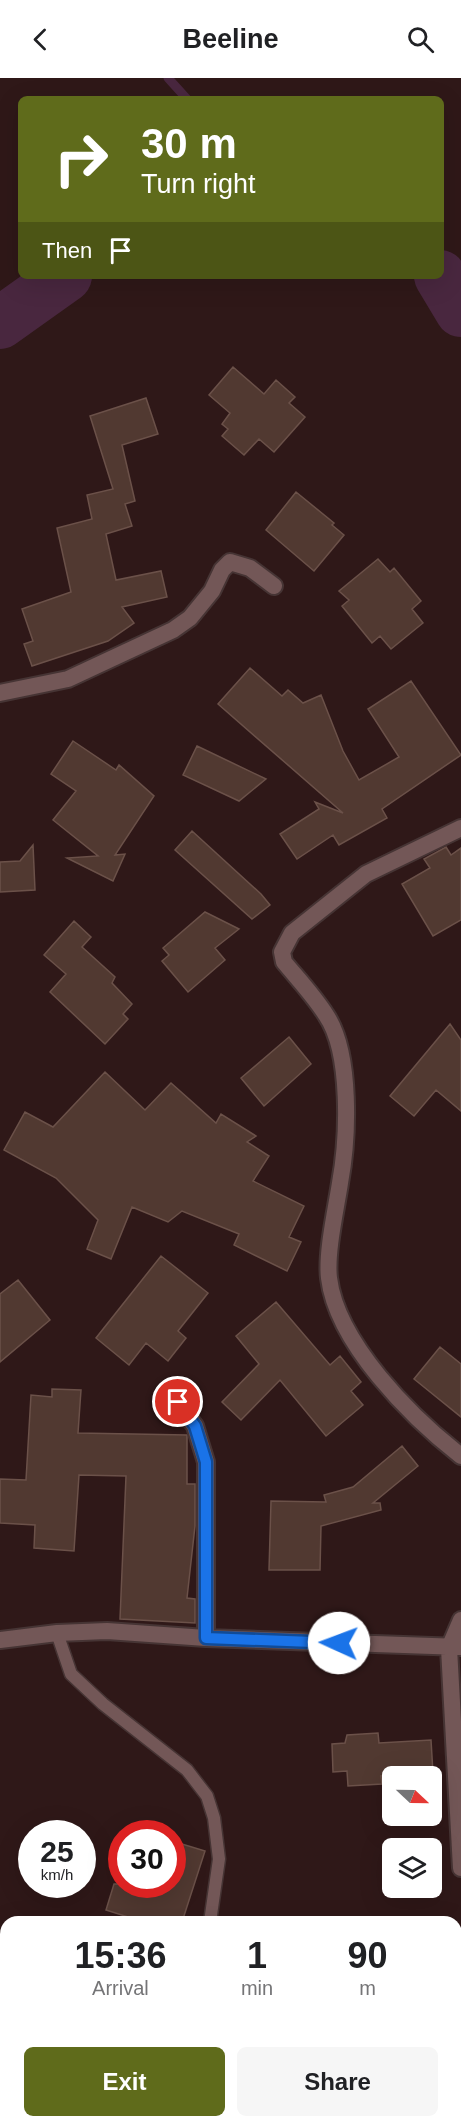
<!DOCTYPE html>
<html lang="en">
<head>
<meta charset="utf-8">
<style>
  :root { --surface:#fff; --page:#f6f6f6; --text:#202124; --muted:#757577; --accent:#5f6b1b }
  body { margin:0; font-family:Arial,sans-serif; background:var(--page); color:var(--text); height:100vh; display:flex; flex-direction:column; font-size:22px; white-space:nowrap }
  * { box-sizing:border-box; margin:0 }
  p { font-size:20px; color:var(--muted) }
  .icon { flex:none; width:33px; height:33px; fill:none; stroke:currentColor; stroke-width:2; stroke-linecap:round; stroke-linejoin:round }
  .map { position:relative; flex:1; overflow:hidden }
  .side { position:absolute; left:0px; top:1838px; width:462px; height:212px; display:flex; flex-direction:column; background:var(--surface); border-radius:18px 18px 0 0; box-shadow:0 6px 24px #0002 }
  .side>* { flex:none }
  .hud { position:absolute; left:18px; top:18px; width:426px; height:183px; border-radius:9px; box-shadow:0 6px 24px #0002; background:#5f6b1b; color:#fff; overflow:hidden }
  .needle { width:39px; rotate:112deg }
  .tools { position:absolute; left:382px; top:1688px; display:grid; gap:12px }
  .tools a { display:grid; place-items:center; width:60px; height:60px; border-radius:9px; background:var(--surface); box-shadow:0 6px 24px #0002; font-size:30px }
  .speed { position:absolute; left:18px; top:1742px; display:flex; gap:12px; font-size:30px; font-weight:700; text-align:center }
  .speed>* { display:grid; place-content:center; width:78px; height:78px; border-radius:50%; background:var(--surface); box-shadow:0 6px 24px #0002; line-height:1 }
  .speed small { font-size:15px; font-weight:400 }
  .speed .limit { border:9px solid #d22; background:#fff; color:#111 }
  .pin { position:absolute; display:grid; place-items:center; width:51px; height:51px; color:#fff; margin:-26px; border:3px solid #fff; border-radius:50%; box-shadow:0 2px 6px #0007 }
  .me { position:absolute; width:66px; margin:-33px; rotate:272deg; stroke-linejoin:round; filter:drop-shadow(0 0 4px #0008) }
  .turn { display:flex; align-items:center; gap:21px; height:126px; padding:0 24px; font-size:27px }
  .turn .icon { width:78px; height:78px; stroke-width:2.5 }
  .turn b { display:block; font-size:42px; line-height:51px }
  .then { display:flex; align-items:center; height:57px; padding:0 24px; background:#0003; gap:12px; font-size:22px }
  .eta { display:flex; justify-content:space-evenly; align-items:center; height:102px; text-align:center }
  .eta b { font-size:36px; font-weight:600; line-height:42px }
  .cta { display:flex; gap:12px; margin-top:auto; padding:12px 24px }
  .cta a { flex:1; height:69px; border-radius:9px; background:var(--accent); color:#fff; font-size:24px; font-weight:600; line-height:69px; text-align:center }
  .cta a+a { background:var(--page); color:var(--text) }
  header { display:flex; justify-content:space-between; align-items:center; height:78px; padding:0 24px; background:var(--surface); font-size:27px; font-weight:600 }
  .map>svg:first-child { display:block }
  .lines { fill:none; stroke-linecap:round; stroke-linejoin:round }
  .stream { stroke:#49273f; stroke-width:9 }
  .river { stroke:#49273f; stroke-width:52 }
  .building { fill:#513931; stroke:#6b5149; stroke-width:1.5 }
  .service-casing { stroke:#463434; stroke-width:15 }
  .minor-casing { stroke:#463434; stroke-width:20 }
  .service { stroke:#735757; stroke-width:12 }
  .minor { stroke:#735757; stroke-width:16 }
  .route-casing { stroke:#114b97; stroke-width:15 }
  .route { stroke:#1a73e8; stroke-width:10 }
</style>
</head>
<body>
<header><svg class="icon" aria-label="back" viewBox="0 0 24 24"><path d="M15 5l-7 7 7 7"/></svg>Beeline<svg class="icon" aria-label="search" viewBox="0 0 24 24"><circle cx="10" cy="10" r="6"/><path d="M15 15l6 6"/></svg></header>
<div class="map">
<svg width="461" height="2048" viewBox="0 0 461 2048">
  <rect width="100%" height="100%" fill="#2f1818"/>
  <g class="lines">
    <path class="stream" d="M168 0 187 21"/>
    <path class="river" d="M440 198 461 233
      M0 245 66 198"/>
  </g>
  <path class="building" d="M233 289 264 316 276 302 295 319 289 325 305 339 274 374 259 361 244 377 222 358 228 351 222 346 230 335 209 317Z
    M146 320 158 356 122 367 135 423 125 426 132 448 106 456 116 502 161 493 167 519 122 529 134 545 108 563 32 588 24 566 33 563 22 531 71 514 57 450 92 441 87 417 113 411 90 338Z
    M296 414 334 445 332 447 344 457 314 493 266 452Z
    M378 481 390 494 394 490 421 523 412 531 423 545 391 571 380 558 372 565 342 528 349 522 339 513Z
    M250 590 282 618 288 612 303 625 321 617 343 673 359 702 399 679 368 631 411 603 461 677 382 731 387 740 339 767 333 757 297 781 280 756 319 731 315 724 343 735 218 626Z
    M73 663 116 692 119 687 154 718 115 777 125 776 113 803 67 780 98 778 53 742 76 713 51 696Z
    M197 668 266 701 239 723 183 697Z
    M192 753 261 816 270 827 252 841 175 772Z
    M33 767 35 812 0 814V784L20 783Z
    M446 769 451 777 461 770V842L433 858 402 806 430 790 424 781Z
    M205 834 239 851 215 870 225 882 188 914 162 883 169 877 163 870Z
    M74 843 91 859 82 869 115 899 112 905 132 926 123 936 128 941 105 966 50 914 66 896 44 877Z
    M450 946 461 962V1033L436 1012 414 1038 390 1018Z
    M289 959 311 986 264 1028 241 1000Z
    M105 994 145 1032 171 1005 216 1045 221 1036 256 1058 247 1064 269 1078 253 1103 304 1128 289 1159 301 1164 287 1193 234 1167 239 1156 182 1133 168 1144 132 1129 111 1181 87 1171 98 1142 56 1100 4 1072 25 1034 53 1049Z
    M161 1178 208 1215 178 1253 186 1260 168 1283 146 1265 129 1287 96 1260Z
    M18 1202 50 1242 0 1284V1216Z
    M276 1224 330 1287 340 1278 361 1304 351 1313 363 1327 326 1358 280 1302 241 1342 222 1324 259 1286 236 1258Z
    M440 1269 461 1286V1339L414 1301Z
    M52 1311 81 1312 78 1355 187 1357V1406H195V1448L187 1520 195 1521V1545L120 1541 126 1398 79 1397 74 1473 34 1470 35 1447 0 1445V1401L26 1402 31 1317 52 1319Z
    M402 1368 418 1388 373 1425H380L381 1432 321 1448 320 1492H269L271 1423 326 1424 324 1417 353 1409Z
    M378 1655 379 1665 431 1662 433 1695 381 1698 382 1706 348 1708 347 1693 333 1694 332 1666 345 1665 347 1657Z
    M172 1763 205 1773 182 1844H126L128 1839 106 1832 114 1806H172Z"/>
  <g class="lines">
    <defs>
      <path id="service" d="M57 1555 71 1596 103 1626 187 1692 207 1718 214 1740 219 1781 210 1844"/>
      <path id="minor" d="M0 615 68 601 173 552 190 540 212 513 222 492 230 484 250 490 274 508
        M461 750 366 796 292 855 282 874 284 884C298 901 314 918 326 937 352 975 348 1061 340 1105 336 1131 326 1175 329 1200 337 1265 411 1339 461 1378
        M178 1325 195 1348 206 1384V1560
        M461 1542 449 1570 461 1790
        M0 1562 57 1555 107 1553 206 1560 461 1569"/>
    </defs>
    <use href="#service" class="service-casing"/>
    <use href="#minor" class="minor-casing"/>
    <use href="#service" class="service"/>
    <use href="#minor" class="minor"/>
  </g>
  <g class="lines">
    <defs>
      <path id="route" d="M178 1324 195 1348 206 1384V1560L339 1565"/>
    </defs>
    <use href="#route" class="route-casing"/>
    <use href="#route" class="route"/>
  </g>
</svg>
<div class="tools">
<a><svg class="needle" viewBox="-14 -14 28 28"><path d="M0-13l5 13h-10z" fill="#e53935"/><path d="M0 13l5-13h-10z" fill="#757577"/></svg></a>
<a><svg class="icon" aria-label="layers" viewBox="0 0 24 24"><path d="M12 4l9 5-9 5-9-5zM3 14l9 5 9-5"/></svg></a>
</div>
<div class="speed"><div>25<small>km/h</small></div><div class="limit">30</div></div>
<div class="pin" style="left:178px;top:1324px;background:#d93025"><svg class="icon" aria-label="arrive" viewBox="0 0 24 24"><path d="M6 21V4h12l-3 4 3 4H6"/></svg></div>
<svg class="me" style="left:339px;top:1565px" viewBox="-20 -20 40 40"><circle r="19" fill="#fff"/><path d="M0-13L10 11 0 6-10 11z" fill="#1a73e8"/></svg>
<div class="hud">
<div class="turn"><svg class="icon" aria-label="right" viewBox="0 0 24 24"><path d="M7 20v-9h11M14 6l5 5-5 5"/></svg><div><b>30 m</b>Turn right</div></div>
<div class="then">Then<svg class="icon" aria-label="arrive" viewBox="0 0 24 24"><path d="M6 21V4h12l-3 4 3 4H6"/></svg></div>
</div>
<section class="side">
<div class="eta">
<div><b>15:36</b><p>Arrival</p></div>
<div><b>1</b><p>min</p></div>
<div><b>90</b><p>m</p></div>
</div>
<div class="cta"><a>Exit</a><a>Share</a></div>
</section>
</div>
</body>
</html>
